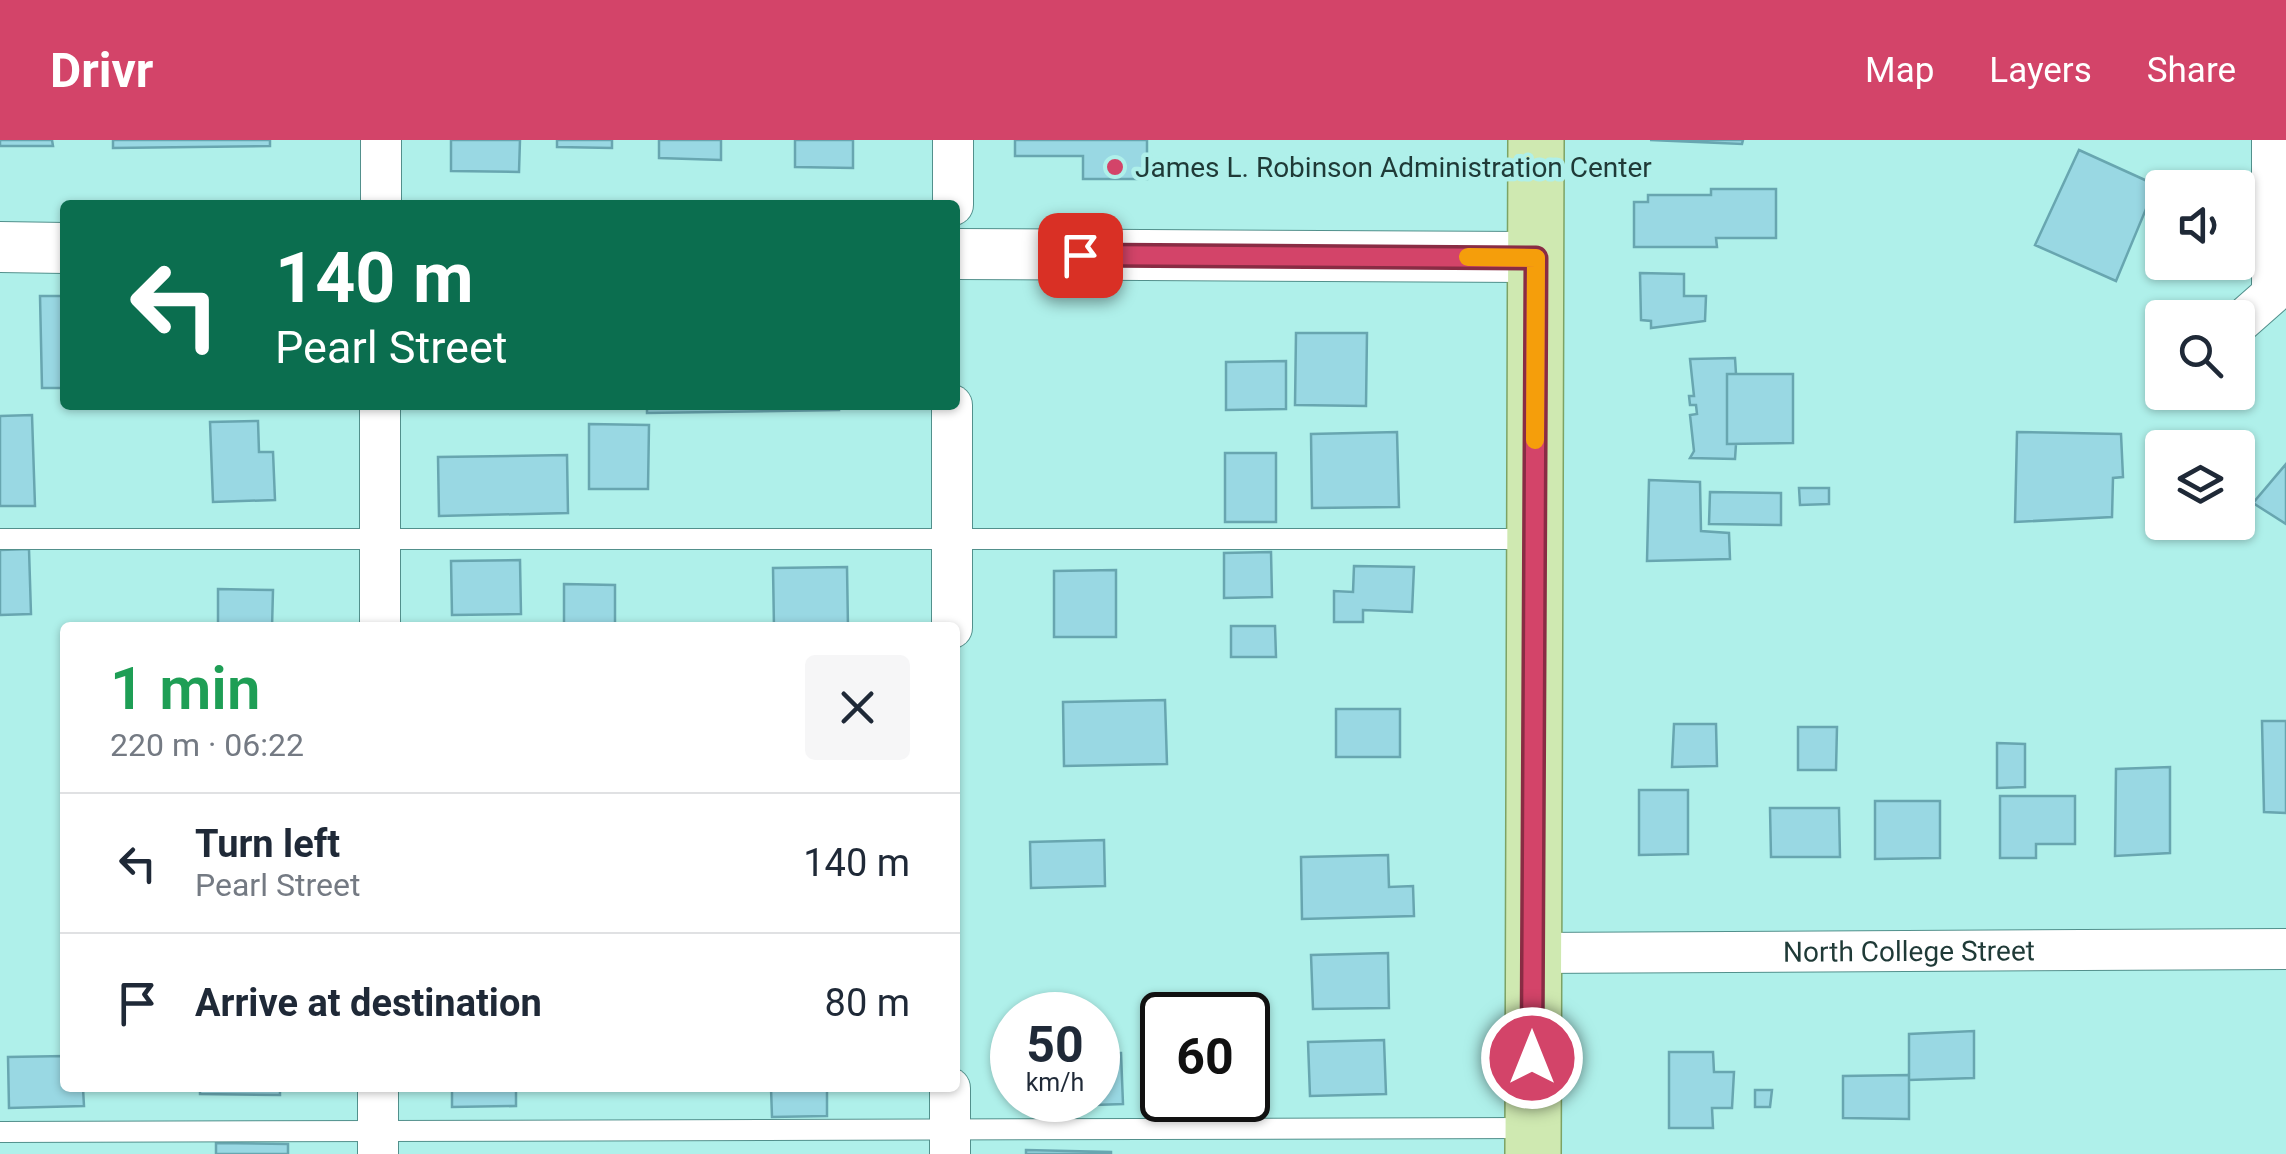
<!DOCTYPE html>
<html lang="en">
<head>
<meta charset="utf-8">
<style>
  :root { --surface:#fff; --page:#f6f6f7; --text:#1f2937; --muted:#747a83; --line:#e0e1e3; --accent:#d34469 }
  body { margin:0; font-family:Roboto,sans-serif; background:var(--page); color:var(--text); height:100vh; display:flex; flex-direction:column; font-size:38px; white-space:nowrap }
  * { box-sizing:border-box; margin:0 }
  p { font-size:32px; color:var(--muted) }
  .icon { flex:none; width:55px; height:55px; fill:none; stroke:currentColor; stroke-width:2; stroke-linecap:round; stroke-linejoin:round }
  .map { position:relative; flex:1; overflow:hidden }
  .side { position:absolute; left:60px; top:482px; width:900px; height:470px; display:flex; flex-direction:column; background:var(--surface); border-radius:10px; box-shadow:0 2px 8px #0004 }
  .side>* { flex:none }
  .top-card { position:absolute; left:60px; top:60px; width:900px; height:210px; border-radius:10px; box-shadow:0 2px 8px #0004; background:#0b6e4f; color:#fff; overflow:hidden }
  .fabs { position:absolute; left:2145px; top:30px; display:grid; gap:20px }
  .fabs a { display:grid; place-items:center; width:110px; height:110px; border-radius:10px; background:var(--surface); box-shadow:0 2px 8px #0004; font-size:50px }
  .speed { position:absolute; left:990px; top:852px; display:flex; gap:20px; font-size:50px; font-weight:700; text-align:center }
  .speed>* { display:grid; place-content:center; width:130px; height:130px; border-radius:50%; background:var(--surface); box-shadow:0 2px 8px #0004; line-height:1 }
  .speed small { font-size:25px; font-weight:400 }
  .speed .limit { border:5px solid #111; border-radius:15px; background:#fff; color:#111 }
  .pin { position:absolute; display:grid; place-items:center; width:85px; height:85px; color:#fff; margin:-42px; border-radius:20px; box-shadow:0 5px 15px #0006 }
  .me { position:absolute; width:110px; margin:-55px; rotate:0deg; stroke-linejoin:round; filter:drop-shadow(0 0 8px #0008) }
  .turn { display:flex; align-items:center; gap:35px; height:210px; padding:0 50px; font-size:45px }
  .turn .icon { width:130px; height:130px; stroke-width:2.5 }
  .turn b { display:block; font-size:70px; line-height:85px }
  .round { display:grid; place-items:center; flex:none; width:105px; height:105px; border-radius:10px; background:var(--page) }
  .headline { display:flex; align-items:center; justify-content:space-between; height:170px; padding:0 50px }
  h1 { font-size:60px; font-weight:600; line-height:75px; color:#1e9e55 }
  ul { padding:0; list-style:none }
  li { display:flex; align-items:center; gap:30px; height:140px; padding:0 50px; border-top:2px solid var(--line) }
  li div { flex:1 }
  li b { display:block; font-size:38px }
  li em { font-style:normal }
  header { display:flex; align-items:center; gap:60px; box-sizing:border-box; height:140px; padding:0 50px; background:var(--accent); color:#fff }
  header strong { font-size:48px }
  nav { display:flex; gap:55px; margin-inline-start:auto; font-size:35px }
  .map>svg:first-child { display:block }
  .building { fill:#99d8e3; stroke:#68a6b0; stroke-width:2.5 }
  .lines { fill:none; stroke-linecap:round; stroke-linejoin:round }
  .service-casing { stroke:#52908c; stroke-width:22 }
  .minor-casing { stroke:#52908c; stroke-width:42 }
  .tertiary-casing { stroke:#52908c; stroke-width:52 }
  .primary-casing { stroke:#7da364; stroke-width:58 }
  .service { stroke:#fff; stroke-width:20 }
  .minor { stroke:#fff; stroke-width:40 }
  .tertiary { stroke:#fff; stroke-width:50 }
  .primary { stroke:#cfe9b1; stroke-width:55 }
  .route-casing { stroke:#892c44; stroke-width:25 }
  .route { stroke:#d34469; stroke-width:18 }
  .slow { stroke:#f59e0b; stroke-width:18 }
  .poi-dot { fill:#d34469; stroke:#aff0ea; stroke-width:4 }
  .labels { text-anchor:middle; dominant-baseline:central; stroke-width:9; stroke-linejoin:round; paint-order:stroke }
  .poi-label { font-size:28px; fill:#1f3a37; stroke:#aff0ea; text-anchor:start }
  .street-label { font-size:28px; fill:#1f3a37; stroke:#aff0ea }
</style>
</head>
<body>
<header>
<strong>Drivr</strong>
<nav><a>Map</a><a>Layers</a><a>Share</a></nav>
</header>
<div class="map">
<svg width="2286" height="1014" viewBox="0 0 2286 1014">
  <rect width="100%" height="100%" fill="#aff0ea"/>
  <path class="building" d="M0 0H52L53 6H0Z
    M113 0H270V6L113 8Z
    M451 0H520L519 32 451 31Z
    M557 0H612V8L557 7Z
    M659 0H721V20L659 18Z
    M795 0H853V28L795 27Z
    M1015 0H1147V39H1083V16H1015Z
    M1650 0H1743L1742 4Z
    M2079 10 2156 45 2116 141 2035 105Z
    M1711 49H1776V98H1716L1717 107H1634V62H1648V55H1711Z
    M1640 133 1684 134V156H1706L1705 181 1651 188V181L1641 180Z
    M40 156H65V248H42Z
    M1296 193H1367L1366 266 1295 265Z
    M1735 218 1736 234H1727V304H1736L1735 319 1690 318 1694 311 1690 275 1697 274 1696 265H1690L1689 256H1694L1690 219Z
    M1286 221V269L1226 270V222Z
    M1727 234H1793V303L1727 304Z
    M647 265H839V270L647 273Z
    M32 275 35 366H0V276Z
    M258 281 259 312H273L275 360 213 362 210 282Z
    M589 284 649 285 648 349H589Z
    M1397 292 1399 367 1312 368 1311 294Z
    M2017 292 2121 294 2123 337 2113 338 2112 377 2015 382Z
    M1225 313H1276V382H1225Z
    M567 315 568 373 439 376 438 317Z
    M2286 324V384L2253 363Z
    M1649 340 1700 342 1701 391 1729 393 1730 419 1647 421Z
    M1799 348H1829V364L1800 365Z
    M1710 352 1781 353V385L1709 384Z
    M29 409 31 474 0 475V410Z
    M1271 412 1272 457 1224 458V413Z
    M520 420 521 474 452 475 451 421Z
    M1354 426 1414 427 1412 472 1363 470V482H1334V451L1353 452Z
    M847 427 848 488H774L773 428Z
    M1116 430V497H1054V431Z
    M564 444 615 445V488H564Z
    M218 449 273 450 272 488H218Z
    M1231 486H1275L1276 517H1231Z
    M1165 560 1167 624 1064 626 1063 562Z
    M1336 569H1400V617H1336Z
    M2262 581H2286V673L2264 672Z
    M1674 584H1716L1717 626 1672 627Z
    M1798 587H1837L1836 630H1798Z
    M1997 603 2025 604V647L1997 648Z
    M2170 627V713L2115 716 2116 629Z
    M1639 650H1688V714L1639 715Z
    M2000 656H2075V704H2036V718H2000Z
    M1875 661H1940V718L1875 719Z
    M1770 668H1839L1840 717H1771Z
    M1104 700 1105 746 1031 748 1030 702Z
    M1388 715 1389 747 1413 746 1414 776 1302 779 1301 717Z
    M1388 813 1389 868 1313 869 1311 815Z
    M1974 891V938L1909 940V894Z
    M1152 897H1162V957L1153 952Z
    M1248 897H1258V954H1248Z
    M1384 900 1386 954 1310 956 1308 902Z
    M1669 912H1713L1714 932H1734L1732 968H1712L1713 988H1669Z
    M1098 913H1121L1123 964 1035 967V960H1098Z
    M65 916V948H83L84 966 9 968 8 917Z
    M1909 935V979L1843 978V936Z
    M200 948H280V955L200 954Z
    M452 948H516V966L452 967Z
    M771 948H827V976L772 977Z
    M1755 950H1772L1770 967H1755Z
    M1168 960H1232V972H1192Z
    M216 1003 288 1004V1014H216Z
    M1026 1010 1111 1012V1014H1026Z"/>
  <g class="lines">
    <defs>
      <path id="service" d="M0 399H1533
        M0 992 1531 988"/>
      <g id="minor">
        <path d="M381 65V0"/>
        <path d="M953 65V0"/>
        <path d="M2238 184 2272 154V0"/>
        <path d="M380 488V265"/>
        <path d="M952 488V265"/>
        <path id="s1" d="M1531 813 2286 809"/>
        <path d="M378 1014V948"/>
        <path d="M950 1014V948"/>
      </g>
      <path id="tertiary" d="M0 107 65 108
        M955 114 1536 117"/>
      <path id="primary" d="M1533 1014 1536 0"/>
    </defs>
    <use href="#service" class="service-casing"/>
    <use href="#minor" class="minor-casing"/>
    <use href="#tertiary" class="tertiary-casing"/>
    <use href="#primary" class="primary-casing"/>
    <use href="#service" class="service"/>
    <use href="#minor" class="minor"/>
    <use href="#tertiary" class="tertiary"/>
    <use href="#primary" class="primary"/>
  </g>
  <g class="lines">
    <defs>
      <path id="route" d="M1080 115 1536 118 1532 918"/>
    </defs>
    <use href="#route" class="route-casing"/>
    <use href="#route" class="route"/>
    <path class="slow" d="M1468 117 1536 118 1535 300"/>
  </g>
  <circle class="poi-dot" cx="1115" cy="27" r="10"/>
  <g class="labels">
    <g class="poi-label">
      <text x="1135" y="27">James L. Robinson Administration Center</text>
    </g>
    <g class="street-label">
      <text stroke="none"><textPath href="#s1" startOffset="378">North College Street</textPath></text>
    </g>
  </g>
</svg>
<div class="fabs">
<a><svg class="icon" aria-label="sound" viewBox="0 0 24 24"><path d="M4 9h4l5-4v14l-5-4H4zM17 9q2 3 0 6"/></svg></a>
<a><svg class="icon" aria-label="search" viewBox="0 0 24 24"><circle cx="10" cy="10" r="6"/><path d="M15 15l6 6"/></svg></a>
<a><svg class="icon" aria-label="layers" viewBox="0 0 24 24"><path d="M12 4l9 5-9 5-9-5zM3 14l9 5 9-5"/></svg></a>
</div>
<div class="speed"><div>50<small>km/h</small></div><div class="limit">60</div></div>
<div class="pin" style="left:1080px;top:115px;background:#d93025"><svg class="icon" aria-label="arrive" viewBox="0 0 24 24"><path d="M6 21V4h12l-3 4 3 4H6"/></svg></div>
<svg class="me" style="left:1532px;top:918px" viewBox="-20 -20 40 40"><circle r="17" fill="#d34469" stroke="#fff" stroke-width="3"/><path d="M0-11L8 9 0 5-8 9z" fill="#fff"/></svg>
<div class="top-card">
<div class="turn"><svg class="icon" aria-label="left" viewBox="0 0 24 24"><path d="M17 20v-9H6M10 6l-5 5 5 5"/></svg><div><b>140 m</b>Pearl Street</div></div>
</div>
<section class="side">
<div class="headline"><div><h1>1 min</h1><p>220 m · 06:22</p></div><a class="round"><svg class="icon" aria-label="close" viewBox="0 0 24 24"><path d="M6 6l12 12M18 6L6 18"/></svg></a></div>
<ul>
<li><svg class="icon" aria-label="left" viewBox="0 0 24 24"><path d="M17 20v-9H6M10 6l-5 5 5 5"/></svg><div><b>Turn left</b><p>Pearl Street</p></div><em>140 m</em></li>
<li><svg class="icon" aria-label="arrive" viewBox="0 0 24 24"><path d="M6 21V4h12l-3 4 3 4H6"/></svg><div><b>Arrive at destination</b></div><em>80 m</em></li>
</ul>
</section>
</div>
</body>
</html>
